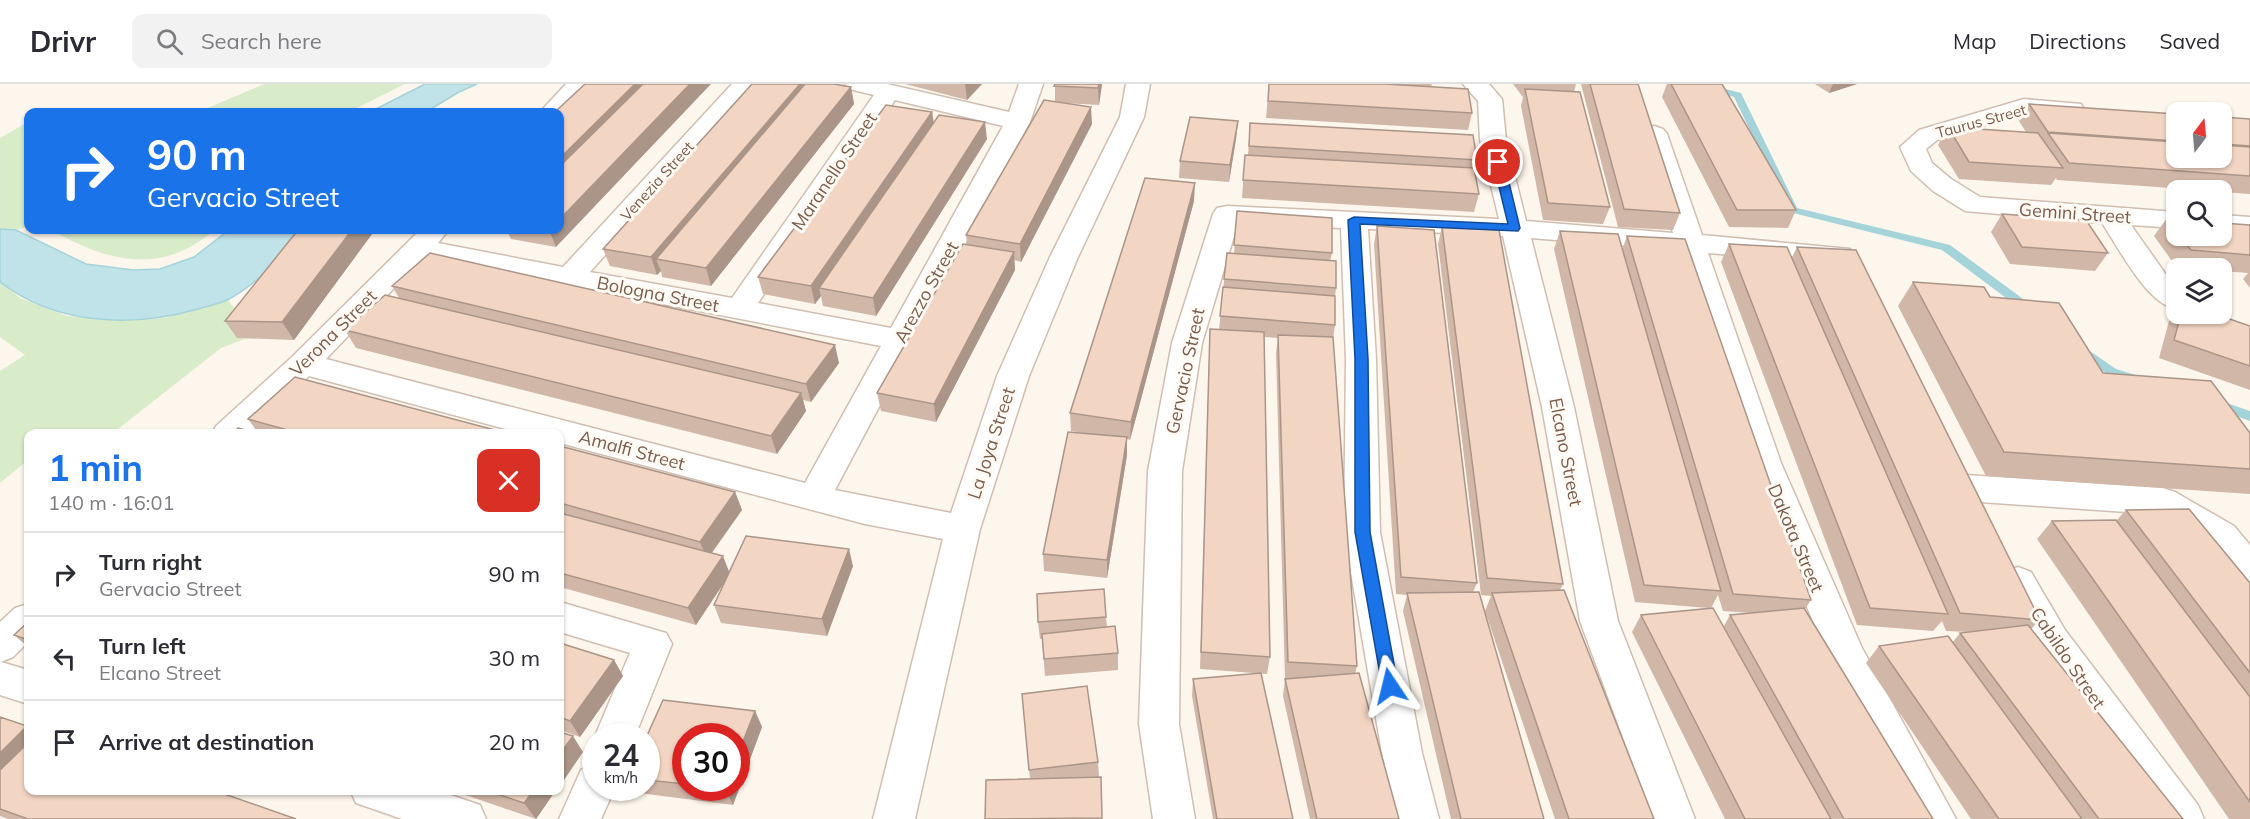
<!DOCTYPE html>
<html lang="en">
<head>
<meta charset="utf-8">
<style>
  :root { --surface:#fff; --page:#f2f2f3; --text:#2b2b33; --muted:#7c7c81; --line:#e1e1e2; --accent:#1a73e8 }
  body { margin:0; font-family:Mulish,sans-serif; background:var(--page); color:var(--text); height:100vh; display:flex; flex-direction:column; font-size:22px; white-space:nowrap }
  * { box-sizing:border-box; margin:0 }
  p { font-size:20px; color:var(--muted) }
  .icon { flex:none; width:33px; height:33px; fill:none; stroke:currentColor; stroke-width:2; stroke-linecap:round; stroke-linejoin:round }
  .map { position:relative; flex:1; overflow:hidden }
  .side { position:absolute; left:24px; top:345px; width:540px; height:366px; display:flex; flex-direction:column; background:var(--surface); border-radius:12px; box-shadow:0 2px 4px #0004 }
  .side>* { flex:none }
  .hud { position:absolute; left:24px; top:24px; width:540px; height:126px; border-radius:12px; box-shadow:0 2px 4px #0004; background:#1a73e8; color:#fff; overflow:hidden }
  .needle { width:39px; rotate:16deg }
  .tools { position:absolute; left:2166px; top:18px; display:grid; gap:12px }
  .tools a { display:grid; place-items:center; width:66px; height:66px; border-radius:12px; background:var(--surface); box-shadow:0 2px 4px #0004; font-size:30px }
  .speed { position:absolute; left:582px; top:639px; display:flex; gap:12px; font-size:30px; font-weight:700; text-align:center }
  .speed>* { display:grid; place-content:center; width:78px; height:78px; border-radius:50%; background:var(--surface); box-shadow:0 2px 4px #0004; line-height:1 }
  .speed small { font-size:15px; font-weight:400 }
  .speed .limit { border:9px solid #d22; background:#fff; color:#111 }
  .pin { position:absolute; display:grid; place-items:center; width:51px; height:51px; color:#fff; margin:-26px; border:3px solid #fff; border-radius:50%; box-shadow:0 2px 6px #0007 }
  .me { position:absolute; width:66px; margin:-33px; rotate:350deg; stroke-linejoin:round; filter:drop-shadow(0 0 4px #0008) }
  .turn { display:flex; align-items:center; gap:21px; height:126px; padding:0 24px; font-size:27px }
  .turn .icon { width:78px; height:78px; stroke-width:2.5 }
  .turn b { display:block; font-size:42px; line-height:51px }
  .round { display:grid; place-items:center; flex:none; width:63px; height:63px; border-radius:12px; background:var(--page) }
  .head { display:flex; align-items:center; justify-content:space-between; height:102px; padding:0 24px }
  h1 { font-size:36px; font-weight:700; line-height:45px; color:var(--accent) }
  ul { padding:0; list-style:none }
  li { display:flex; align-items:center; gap:18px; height:84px; padding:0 24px; border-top:2px solid var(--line) }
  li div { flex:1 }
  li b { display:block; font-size:22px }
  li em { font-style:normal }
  header { display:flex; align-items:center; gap:36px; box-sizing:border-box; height:84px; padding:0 30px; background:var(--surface); border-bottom:2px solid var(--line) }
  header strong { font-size:28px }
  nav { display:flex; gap:33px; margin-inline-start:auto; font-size:21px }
  .search { width:420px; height:54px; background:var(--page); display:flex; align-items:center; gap:15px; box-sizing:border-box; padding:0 21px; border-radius:12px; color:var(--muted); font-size:22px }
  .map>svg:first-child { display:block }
  .green { fill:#d8ecc9 }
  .water { fill:#bfe3e8; stroke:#a5d3da; stroke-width:1.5 }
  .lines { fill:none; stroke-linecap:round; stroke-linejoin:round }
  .stream { fill:#a5d3da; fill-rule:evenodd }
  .minor-casing { stroke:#d1beb0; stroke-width:3 }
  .minor { fill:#fff; fill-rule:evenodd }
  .wall { fill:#d1b7a8; fill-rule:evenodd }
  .shaded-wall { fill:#aa9588 }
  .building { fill:#f3d5c3; stroke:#aa9588; stroke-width:1.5 }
  .route { fill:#1a73e8; stroke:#114b97; stroke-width:1.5 }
  .labels { text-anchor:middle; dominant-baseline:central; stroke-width:6; stroke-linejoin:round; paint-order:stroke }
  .far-street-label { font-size:15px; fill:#7a5c4d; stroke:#fffaf3 }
  .street-label { font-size:18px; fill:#7a5c4d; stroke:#fffaf3 }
</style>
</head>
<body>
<header>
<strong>Drivr</strong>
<div class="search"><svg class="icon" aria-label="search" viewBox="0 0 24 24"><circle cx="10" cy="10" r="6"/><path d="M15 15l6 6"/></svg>Search here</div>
<nav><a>Map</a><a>Directions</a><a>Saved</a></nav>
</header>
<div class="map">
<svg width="2250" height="735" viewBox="0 0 2250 735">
  <rect width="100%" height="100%" fill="#fdf6ec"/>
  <path class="green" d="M264 0H405L349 28H198Z
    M28 38V142L16 146 0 145V54Z
    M51 146H214C161 193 106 177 51 146Z
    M0 198 20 214 67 232 118 236 165 234 228 216 255 251 221 264 113 349 28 350V376L0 399V287L25 271 0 253Z"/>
  <path class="water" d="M425 0H477L459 8 426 28H370Z
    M0 145 16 146 86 180 133 186 160 185 194 173 229 146H308C284 170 259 199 229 215 220 220 207 222 198 225 132 244 56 241 0 198Z"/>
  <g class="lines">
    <path class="stream" d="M1689 0H1706L1741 9 1797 124 1950 161 2034 223 2036 226 2034 229H2026L1942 166 1789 128 1734 13Z
      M2081 261 2116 285 2139 292 2140 295 2139 298C2118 303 2092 279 2077 268L2075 265Z
      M2218 316 2250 327V337L2213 324 2211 321 2213 318Z"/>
    <defs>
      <path id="minor" d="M566 0H592L561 33 560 28H540Z
        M732 0H757L590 188 732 214 874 11 849 5 845 0H887L1009 28 1019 0H1043L1030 38 835 406 951 429 997 292 1050 173 1120 33 1126 0H1150L1144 33 1078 173 1029 292 980 445 915 735H873L943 455 865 440 560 359V350H524L309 292 249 350H212L216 342 292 273 420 146H443L446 149 438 159 563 183ZM895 16 1003 42 891 244 758 219ZM423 174 881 262 805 399 326 275Z
        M1463 0H1489L1502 15 1506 56 1526 137 1673 149 1641 50 1645 45 1654 42 1663 45 1667 50 1702 151 1850 165 1854 171 1850 177 1840 180 1708 169 1781 379 1862 564 1956 735H1913L1827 571 1747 379 1679 166 1531 154 1574 323 1618 537 1695 735H1653L1580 537 1542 323 1503 152 1368 145 1376 275 1380 448 1422 669 1439 735H1397L1382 669 1344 448 1346 275 1341 144 1238 139 1202 259 1182 387 1179 640 1195 735H1153L1139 640 1148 387 1172 259 1213 130 1217 124 1227 122 1499 135 1480 56 1478 17Z
        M2024 15 2081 20 2084 25 2081 30 2072 32 2025 29 1937 56 1926 65 1932 79 1951 95 1980 113 2176 128V144L2131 141 2169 195 2176 201V225C2146 219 2119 164 2102 139L1965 127 1933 107 1911 87 1900 63 1919 46Z
        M2222 131 2250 133V149L2222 147Z
        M1966 391 2163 404 2175 408 2234 442 2250 461V500L2237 496 2210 462 2156 430 1966 417 1954 413 1949 404 1954 395Z
        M2018 483 2031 488 2065 546 2198 721 2204 735H2158C2103 658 2043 583 2000 498L2005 488Z
        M560 518 666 549 672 560 635 652H595L630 569 560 548Z
        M28 520V558L13 573 1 578 28 586V620L0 611V538L15 524Z
        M596 680V704H615L601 735H559L581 686Z
        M350 706H436L480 721 486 735H402L356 719Z"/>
    </defs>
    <use href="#minor" class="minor-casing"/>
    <use href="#minor" class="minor"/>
  </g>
  <path class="wall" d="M905 0H982L967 16Z
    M1055 0H1102L1099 21 1064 19 1092 40 1021 178 1014 176 1015 186 936 338 881 327 877 309 967 161 966 151 1055 18Z
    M1269 0H1432L1431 3 1472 29 1468 46 1266 34Z
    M1513 0H1576L1574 8 1610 123 1603 140 1543 136 1521 22 1523 13Z
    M1581 0H1638L1680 129 1673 146 1618 143Z
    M1667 0H1722L1796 126 1788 144 1729 143 1662 13Z
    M1815 0H1857L1829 9Z
    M851 3 854 20 711 202 662 193 661 187 657 191 610 182 603 165Z
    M2029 20 2176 30V74H2222V33L2250 35V110L2222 108V106H2200L2057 96 2056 94 2051 101 1959 95 1938 61 1948 43 2026 48 2019 37Z
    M932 28 934 38 987 55 876 232 823 222 821 212 815 220 763 210 758 193Z
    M1238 37 1236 55 1229 98 1179 94 1180 77Z
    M1250 39 1477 76 1474 86 1479 110 1474 128 1242 114 1245 71H1248Z
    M1194 117 1130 356 1127 355V371L1107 494 1044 487 1043 470 1096 351 1071 347 1070 329Z
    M1237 127 1332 169 1330 177 1336 204 1335 212V241L1333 255 1357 582 1355 590 1399 735H1310L1283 612 1285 595H1290H1285L1276 269 1278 254 1264 253 1270 573 1267 590 1200 585 1210 245 1219 246 1227 169 1234 170Z
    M2002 130 2108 169 2095 187 2010 180 1991 148Z
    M2167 134 2176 135V152H2222L2250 141V204L2243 195 2248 189 2222 187V184H2177L2154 152Z
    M1377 142 1477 499 1473 508 1544 735H1451L1403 527 1407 511 1396 510 1374 160Z
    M1442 143 1563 500 1560 506 1654 735H1555L1485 527 1491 512 1481 511 1438 160Z
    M298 146H375L294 256 237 254 225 237Z
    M483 146H560L556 163 511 155 508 149 507 150Z
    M1560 147 1622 166 1627 152 1811 516 1805 525 1933 735H1725L1632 548 1641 531 1708 524 1635 518 1554 165ZM1718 511 1723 527 1752 529 1730 531 1724 542 1711 524Z
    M1729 160 1792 173 1797 163 2040 536 2031 545 2183 735H1971L1866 579 1879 562 1952 559 1960 549 1969 548 1946 547 1942 537 1933 547 1857 541 1721 178Z
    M1913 198 1990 213 2103 289 2250 349V410L1986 392 1898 222Z
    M392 202 839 279 811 318 803 316 806 327 777 370 356 264 345 246 399 214Z
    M2176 228V230H2215L2250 242V306L2159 274 2169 237Z
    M248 335 510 350H259Z
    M560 362 735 408 742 426 712 469 729 488 853 482 827 552 721 539 714 521 724 498 696 541 560 503Z
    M2126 426 2250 499V735H2229L2037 455 2052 437 2117 436Z
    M1106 533 1107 543 1118 569V586L1045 592 1042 555H1040L1038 538Z
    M28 538V563L14 551Z
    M560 559 614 576 623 592 580 653 560 646Z
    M1193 595 1293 735H1213L1192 612Z
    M1022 610 1098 678 1102 735H985L1030 695Z
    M755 627 762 643 733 721 639 709 636 704H646V654ZM686 652 736 704H686Z
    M0 633 28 706 296 735H8L0 732Z
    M451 706H556L536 735Z"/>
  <path class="shaded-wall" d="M635 0H658L560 98V74Z
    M690 0H711L556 163 549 146H560V135Z
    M800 0H805L656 175 661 187 657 191 651 173Z
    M965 0H982L967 16Z
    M1099 0H1102L1099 21 1098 4Z
    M1833 0H1857L1829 9Z
    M851 3 854 20 711 202 706 184Z
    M1091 23 1092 40 1021 178 1020 160Z
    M932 28 934 45 819 204 821 212 815 220 811 202Z
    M1238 37 1236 55 1229 98 1230 81Z
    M985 38 987 55 876 232 873 214Z
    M1195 99 1194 117 1130 356 1131 338Z
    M352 146H375L294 256 282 238Z
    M1014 168 1015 186 936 338 934 320Z
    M835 261 839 279 811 318 806 300Z
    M801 309 806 327 777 370 771 352Z
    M1127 353V371L1107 494V476Z
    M735 408 742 426 707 475 700 458Z
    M849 465 853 482 827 552 822 535Z
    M723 472 730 490 696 541 688 524Z
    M614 576 623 592 580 653 570 637Z
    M755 627 762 643 733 721 725 705 726 704H736V675Z
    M27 642 28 643V677L0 706V669Z
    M573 652 583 668 560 702V670Z
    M534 706H556L536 735 524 719Z"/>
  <path class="building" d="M585 0H635L560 74V28H555Z
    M643 0H690L560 135V82Z
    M752 0H800L651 173 603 165Z
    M805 0H834L851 3 706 184 656 175Z
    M1055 0H1099L1098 4 1054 2Z
    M1269 0H1385L1468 5 1472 29 1268 17Z
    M1590 0H1638L1680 129 1624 125Z
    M1671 0H1722L1796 126H1737Z
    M1525 5 1580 8 1610 123 1548 119Z
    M1044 16 1091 23 1020 160 966 151Z
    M2029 20 2176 30V57L2048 48Z
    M886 21 932 28 811 202 758 193Z
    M939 31 985 38 873 214 819 204Z
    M1190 33 1238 37 1230 81 1180 77Z
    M2222 33 2250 35V62L2222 60Z
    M1250 39 1473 51 1477 76 1249 62Z
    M1948 43 2038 49 2063 84 1969 78Z
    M2048 49 2176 58V74H2222V61L2250 63V92L2069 79Z
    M1245 71 1474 84 1479 110 1243 96Z
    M1145 94 1195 99 1131 338 1070 329Z
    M1237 127 1332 134V169L1234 161Z
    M2002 130 2086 136 2108 169 2022 163Z
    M2167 134 2176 135V147Z
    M2222 139 2250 141V171L2191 166 2180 152H2222Z
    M1377 142 1434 146 1477 499 1401 493Z
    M1442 143 1499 146 1563 500 1487 494Z
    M298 146H352L282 238 225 237Z
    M1560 147 1618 150 1721 507 1644 501Z
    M1627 152 1685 155 1811 516 1733 510Z
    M963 160 1014 168 934 320 877 309Z
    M1729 160 1787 163 1948 530 1870 524Z
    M1797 163 1856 166 2040 536 1960 529Z
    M430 169 835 261 806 300 392 202Z
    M1227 169 1336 177V204L1224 195Z
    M1913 198 1984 203 1990 213 2059 219 2103 289 2211 297 2250 349V385L2004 368Z
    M1223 203 1335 212V241L1220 232Z
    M385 211 801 309 771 352 345 246Z
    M2181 230H2215L2250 242V282L2174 256Z
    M1210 245 1264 248 1270 573 1201 568Z
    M1278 251 1333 253 1357 582 1288 578Z
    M295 293 510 350H302L248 335Z
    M238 344 259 350H232Z
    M1068 348 1127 353 1107 476 1043 470Z
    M560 362 735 408 700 458 560 419Z
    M2189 425 2250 499V589L2126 426Z
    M560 429 723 472 688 524 560 489Z
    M2116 436 2250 613V718L2052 437Z
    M746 452 849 465 822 535 714 521Z
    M1104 505 1106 533 1038 538 1037 510Z
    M1564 506 1654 735H1569L1492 509Z
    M1479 508 1544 735H1461L1407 509Z
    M1713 524 1831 735H1745L1641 531Z
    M1804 524 1933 735H1844L1730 531Z
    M28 538V556L14 551Z
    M2028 541 2183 735H2099L1960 549Z
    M1115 542 1118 569 1044 575 1042 550Z
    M1948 552 2082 735H1999L1879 562Z
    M560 559 614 576 570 637 560 633Z
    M1261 589 1293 735H1217L1193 595Z
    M1359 589 1399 735H1317L1285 595Z
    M1087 602 1098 678 1029 686 1022 610Z
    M663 616 755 627 736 675V652H686V700L646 696V654Z
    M0 633 27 642 0 669Z
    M560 648 573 652 560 670Z
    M28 659V706H213L296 735H28L0 725V686Z
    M1101 693 1102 734 985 735 986 696Z
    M485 706H534L524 719Z"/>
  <path class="route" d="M1498 75 1504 78 1520 144 1518 147 1360 140 1368 275 1370 448 1398 602 1396 607 1390 609 1385 607 1382 602 1355 448V275L1348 136 1354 133 1508 140 1493 78Z"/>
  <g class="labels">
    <g class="far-street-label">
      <text transform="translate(1981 37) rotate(-15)">Taurus Street</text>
      <text transform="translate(657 97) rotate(-48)">Venezia Street</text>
    </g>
    <g class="street-label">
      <text transform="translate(834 87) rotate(-56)">Maranello Street</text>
      <text transform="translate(2075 129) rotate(4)">Gemini Street</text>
      <text transform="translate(926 208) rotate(-61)">Arezzo Street</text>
      <text transform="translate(658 210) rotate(11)">Bologna Street</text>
      <text transform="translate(333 249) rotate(-45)">Verona Street</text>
      <text transform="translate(1185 287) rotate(-78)">Gervacio Street</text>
      <text transform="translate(991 359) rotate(-72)">La Joya Street</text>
      <text transform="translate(632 366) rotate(15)">Amalfi Street</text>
      <text transform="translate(1566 368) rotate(79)">Elcano Street</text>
      <text transform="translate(1796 454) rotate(67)">Dakota Street</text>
      <text transform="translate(2068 574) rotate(56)">Cabildo Street</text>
    </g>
  </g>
</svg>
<div class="tools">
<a><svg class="needle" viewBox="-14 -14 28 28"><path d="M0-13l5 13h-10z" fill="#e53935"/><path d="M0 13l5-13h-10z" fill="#7c7c81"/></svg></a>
<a><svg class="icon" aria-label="search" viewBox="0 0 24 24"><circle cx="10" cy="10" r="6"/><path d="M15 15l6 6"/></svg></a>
<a><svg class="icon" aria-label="layers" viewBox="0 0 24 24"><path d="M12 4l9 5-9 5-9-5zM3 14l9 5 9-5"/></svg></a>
</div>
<div class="speed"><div>24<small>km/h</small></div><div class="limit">30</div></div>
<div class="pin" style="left:1498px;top:78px;background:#d93025"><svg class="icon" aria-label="arrive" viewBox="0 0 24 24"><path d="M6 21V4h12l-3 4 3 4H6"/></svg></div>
<svg class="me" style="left:1390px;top:602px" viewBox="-20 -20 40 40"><path d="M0-17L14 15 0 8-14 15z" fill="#1a73e8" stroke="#fff" stroke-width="4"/></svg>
<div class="hud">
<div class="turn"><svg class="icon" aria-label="right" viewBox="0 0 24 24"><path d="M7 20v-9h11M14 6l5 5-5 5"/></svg><div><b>90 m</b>Gervacio Street</div></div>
</div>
<section class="side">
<div class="head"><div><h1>1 min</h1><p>140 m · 16:01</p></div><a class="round" style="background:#d93025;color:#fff"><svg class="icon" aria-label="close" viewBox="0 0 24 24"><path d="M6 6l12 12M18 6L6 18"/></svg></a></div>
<ul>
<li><svg class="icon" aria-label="right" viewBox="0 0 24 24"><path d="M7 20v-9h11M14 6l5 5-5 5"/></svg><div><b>Turn right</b><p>Gervacio Street</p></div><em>90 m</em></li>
<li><svg class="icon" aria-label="left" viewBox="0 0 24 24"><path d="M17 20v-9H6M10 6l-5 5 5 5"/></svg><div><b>Turn left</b><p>Elcano Street</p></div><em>30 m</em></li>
<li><svg class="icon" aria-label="arrive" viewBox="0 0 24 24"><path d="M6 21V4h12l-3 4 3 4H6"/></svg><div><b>Arrive at destination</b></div><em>20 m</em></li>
</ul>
</section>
</div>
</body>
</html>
